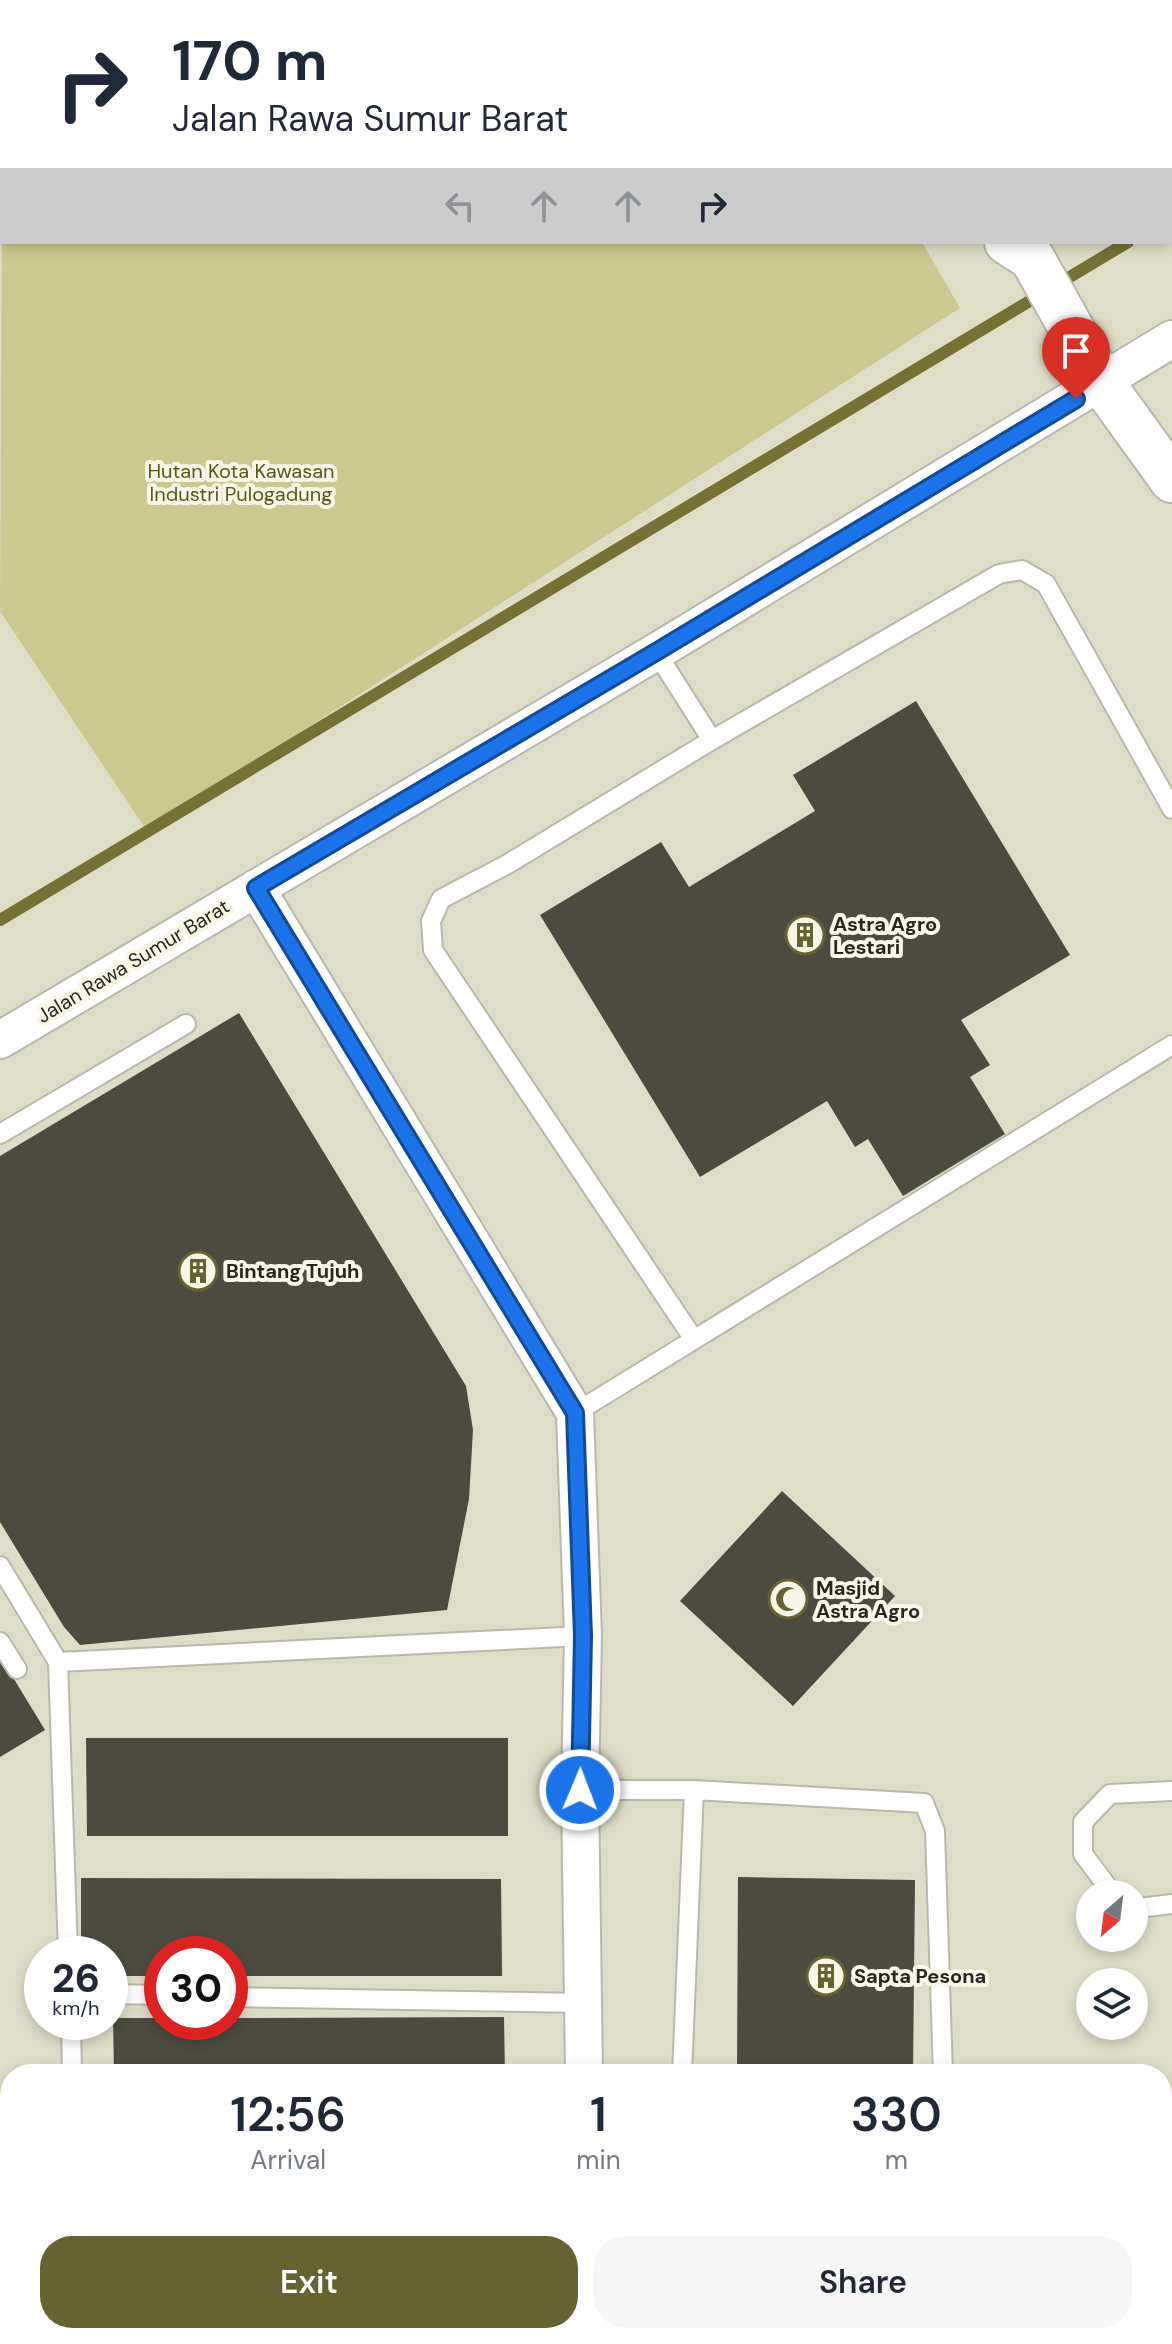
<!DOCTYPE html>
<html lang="en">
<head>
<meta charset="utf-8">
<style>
  :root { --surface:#fff; --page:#f6f6f7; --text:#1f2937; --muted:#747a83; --accent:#676330 }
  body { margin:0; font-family:"DM Sans",sans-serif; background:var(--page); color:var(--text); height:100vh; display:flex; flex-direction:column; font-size:30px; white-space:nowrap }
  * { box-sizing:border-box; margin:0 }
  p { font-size:26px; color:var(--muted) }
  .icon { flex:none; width:44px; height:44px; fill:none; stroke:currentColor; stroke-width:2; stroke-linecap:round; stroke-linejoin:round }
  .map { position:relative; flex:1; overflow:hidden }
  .sheet { position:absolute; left:0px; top:2064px; width:1172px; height:280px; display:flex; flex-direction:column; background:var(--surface); border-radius:32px 32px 0 0; box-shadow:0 4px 12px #0003 }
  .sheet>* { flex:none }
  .hud { position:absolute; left:0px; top:0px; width:1172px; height:244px; box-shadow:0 4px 12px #0003; background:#fff; color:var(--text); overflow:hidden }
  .needle { width:52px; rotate:208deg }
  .buttons { position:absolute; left:1076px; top:1880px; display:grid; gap:16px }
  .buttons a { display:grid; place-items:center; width:72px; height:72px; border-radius:50%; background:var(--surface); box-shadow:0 4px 12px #0003; font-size:40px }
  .speed { position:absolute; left:24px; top:1936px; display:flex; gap:16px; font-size:40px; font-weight:700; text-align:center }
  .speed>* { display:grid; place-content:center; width:104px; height:104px; border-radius:50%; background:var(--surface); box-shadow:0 4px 12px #0003; line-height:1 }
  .speed small { font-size:20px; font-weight:400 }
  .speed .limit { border:12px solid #d22; background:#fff; color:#111 }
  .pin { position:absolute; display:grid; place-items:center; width:68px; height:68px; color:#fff; margin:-82px -34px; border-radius:50% 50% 50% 0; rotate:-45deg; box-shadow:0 0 8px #0007 }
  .pin .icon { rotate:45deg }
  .me { position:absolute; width:88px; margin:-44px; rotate:1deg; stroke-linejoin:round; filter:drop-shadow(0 0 6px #0008) }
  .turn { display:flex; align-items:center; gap:28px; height:168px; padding:0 40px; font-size:36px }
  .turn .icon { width:104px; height:104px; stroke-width:2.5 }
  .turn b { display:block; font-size:56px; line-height:68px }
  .lanes { display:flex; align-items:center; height:76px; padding:0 40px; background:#0003; justify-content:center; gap:40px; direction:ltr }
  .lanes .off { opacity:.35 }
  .eta { display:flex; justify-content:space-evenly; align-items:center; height:136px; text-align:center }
  .eta b { font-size:48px; font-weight:600; line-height:56px }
  .button { display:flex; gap:16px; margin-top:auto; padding:16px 40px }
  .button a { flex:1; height:92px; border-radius:32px; background:var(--accent); color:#fff; font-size:32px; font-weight:600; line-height:92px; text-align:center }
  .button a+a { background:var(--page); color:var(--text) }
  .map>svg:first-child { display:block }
  .built { fill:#dedec8; fill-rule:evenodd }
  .green { fill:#ccc990 }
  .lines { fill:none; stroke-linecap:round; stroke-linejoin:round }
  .stream { stroke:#767235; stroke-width:12 }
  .building { fill:#4b4b3f }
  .lane-casing { stroke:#b9b9ab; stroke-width:22 }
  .street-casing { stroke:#b9b9ab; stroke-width:40 }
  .secondary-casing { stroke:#b9b9ab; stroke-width:48 }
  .lane { stroke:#fff; stroke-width:18 }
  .street { stroke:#fff; stroke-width:36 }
  .secondary { stroke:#fff; stroke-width:44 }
  .route-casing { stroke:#114b97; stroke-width:20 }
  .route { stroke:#1a73e8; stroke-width:14 }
  .labels { text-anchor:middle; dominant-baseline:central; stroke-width:8; stroke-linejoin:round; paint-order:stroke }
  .park-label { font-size:20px; fill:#5d5819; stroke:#f7f6e7 }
  .poi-label { font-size:20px; font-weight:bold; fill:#272621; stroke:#f7f6e7; text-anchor:start }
  .street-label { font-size:20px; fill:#272621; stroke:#f7f6e7 }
</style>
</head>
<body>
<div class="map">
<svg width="1172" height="2344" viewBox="0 0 1172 2344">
  <rect width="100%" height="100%" fill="#e9e9da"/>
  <path class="built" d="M0 0H1172V2344H0ZM2 2H1170V242H2ZM1090 1894H1134V1938H1090ZM42 1954H110V2022H42ZM162 1954H230V2022H162ZM1090 1982H1134V2026H1090ZM10 2074H1162V2334H10Z"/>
  <path class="green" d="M408 0H780L781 2H404Z
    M2 215V242H922L960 308 147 831 0 611Z"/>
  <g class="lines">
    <path class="stream" d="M1170 217 1172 215
      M0 920 1128 242"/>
  </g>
  <path class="building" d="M916 701 1070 955 961 1020 990 1065 970 1077 1005 1134 903 1196 868 1139 855 1147 827 1101 700 1177 540 915 661 842 689 887 815 811 793 775Z
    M239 1013 466 1386 473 1430 469 1499 447 1610 80 1645 64 1627 0 1522V1156Z
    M782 1491 895 1596 793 1706 680 1601Z
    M0 1656 45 1730 0 1757Z
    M86 1738H508V1836H87Z
    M738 1877 915 1880 913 2074H737Z
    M81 1878 501 1879 502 1976H230V1954H162V1976H110V1954H81Z
    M504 2017 505 2074H114L113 2018H162V2022H230V2018Z
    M0 2292 10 2308V2334H26L32 2344H0Z
    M91 2334H512V2344H91Z"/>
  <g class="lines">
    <defs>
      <path id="lane" d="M656 652 712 740
        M0 1134 186 1024
        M693 1338 433 950 431 921 441 899 506 865 712 740 999 574 1022 570 1046 584 1172 809
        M575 1413 1172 1045
        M0 1566 58 1662 68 1954
        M0 1642 17 1669
        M58 1662 583 1636
        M580 1790H694L924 1803 935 1831 943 2074
        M1116 1894 1110 1890 1083 1854V1822L1110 1794 1172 1791
        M1134 1905 1139 1908 1172 1904
        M110 1994 162 1995
        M230 1997 583 2003
        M71 2022 72 2074
        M682 2074 694 1790
        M77 2334V2344
        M678 2344 899 2334"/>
      <path id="street" d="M57 0 62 2
        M379 2 383 0
        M0 216 2 215
        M256 888 575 1413 583 1636 580 1790 584 2074
        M0 1040 656 652 1172 339
        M587 2334V2344"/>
      <path id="secondary" d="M837 0 838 2
        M919 0 920 2
        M1007 242 1032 258 1102 383 1172 480"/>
    </defs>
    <use href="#lane" class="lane-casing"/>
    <use href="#street" class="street-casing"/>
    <use href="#secondary" class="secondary-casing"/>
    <use href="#lane" class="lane"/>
    <use href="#street" class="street"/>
    <use href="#secondary" class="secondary"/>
  </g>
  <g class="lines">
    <defs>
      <path id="route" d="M580 1790 583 1636 575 1413 256 888 656 652 1076 399"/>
    </defs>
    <use href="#route" class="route-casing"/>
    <use href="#route" class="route"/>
  </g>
  <defs>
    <symbol id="building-ring" viewBox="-11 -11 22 22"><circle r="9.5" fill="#f7f6e7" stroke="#676330" stroke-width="1.5"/><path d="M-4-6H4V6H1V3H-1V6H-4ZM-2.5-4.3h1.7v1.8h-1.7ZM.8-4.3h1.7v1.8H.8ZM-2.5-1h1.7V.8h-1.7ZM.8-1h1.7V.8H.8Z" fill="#676330"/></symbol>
    <symbol id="mosque-ring" viewBox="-11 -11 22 22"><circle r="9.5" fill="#f7f6e7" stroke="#676330" stroke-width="1.5"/><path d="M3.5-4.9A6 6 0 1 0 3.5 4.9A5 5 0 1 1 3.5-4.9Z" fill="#676330"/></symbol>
  </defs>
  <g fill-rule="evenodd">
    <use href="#building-ring" x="783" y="913" width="44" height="44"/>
    <use href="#building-ring" x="176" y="1249" width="44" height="44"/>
    <use href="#mosque-ring" x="766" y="1577" width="44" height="44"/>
    <use href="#building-ring" x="804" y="1954" width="44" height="44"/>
  </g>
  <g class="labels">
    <g class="park-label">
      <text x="241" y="471">Hutan Kota Kawasan<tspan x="241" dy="23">Industri Pulogadung</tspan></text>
    </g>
    <g class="poi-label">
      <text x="833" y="924">Astra Agro<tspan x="833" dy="23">Lestari</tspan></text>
      <text x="226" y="1271">Bintang Tujuh</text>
      <text x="816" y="1588">Masjid<tspan x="816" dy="23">Astra Agro</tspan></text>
      <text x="854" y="1976">Sapta Pesona</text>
    </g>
    <g class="street-label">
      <text transform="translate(133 961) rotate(-31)">Jalan Rawa Sumur Barat</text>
    </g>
  </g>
</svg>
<div class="buttons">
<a><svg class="needle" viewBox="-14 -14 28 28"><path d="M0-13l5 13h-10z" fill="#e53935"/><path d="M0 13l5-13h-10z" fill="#747a83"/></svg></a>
<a><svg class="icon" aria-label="layers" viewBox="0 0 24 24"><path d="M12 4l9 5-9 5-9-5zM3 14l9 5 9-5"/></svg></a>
</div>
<div class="speed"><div>26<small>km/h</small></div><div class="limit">30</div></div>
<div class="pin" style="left:1076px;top:399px;background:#d93025"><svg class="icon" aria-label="arrive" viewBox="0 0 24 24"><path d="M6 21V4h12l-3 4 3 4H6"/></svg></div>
<svg class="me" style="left:580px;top:1790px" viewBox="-20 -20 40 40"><circle r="17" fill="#1a73e8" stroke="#fff" stroke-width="3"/><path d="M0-11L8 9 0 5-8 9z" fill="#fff"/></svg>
<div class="hud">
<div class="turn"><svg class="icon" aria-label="right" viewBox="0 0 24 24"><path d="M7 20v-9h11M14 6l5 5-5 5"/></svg><div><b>170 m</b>Jalan Rawa Sumur Barat</div></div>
<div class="lanes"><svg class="icon off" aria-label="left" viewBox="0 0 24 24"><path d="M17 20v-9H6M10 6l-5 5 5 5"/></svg><svg class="icon off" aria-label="ahead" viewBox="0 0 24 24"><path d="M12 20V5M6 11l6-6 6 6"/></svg><svg class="icon off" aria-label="ahead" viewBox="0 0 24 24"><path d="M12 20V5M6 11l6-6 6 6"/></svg><svg class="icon" aria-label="right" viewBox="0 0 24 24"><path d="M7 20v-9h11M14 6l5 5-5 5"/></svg></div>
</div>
<section class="sheet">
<div class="eta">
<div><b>12:56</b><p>Arrival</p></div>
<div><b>1</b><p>min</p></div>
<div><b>330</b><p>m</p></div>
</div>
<div class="button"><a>Exit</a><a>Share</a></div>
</section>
</div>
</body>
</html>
